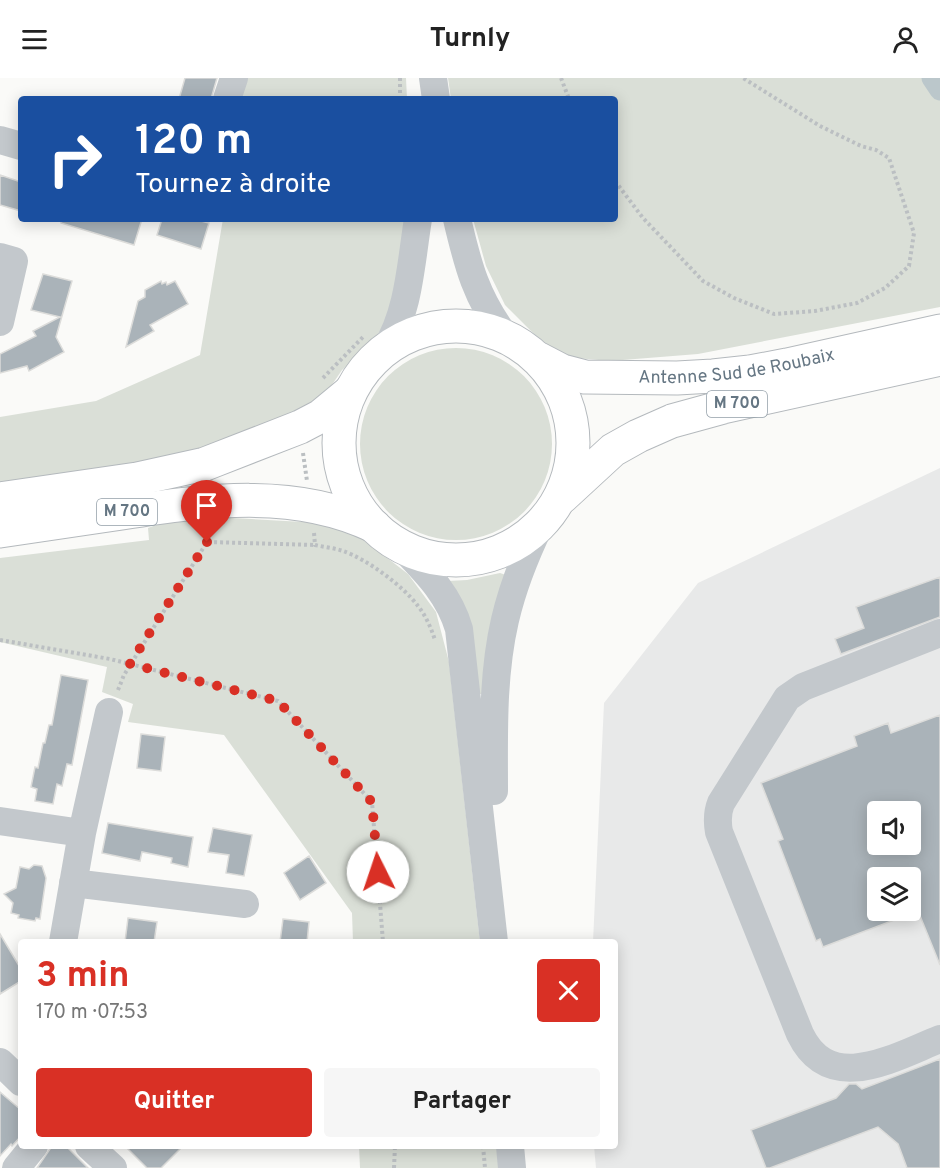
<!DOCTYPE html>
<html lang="fr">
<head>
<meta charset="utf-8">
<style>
  :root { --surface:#fff; --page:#f6f6f6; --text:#222; --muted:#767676; --accent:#d93025 }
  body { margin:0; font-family:Overpass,sans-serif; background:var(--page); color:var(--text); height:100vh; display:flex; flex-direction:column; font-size:22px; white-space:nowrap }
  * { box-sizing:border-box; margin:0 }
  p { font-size:20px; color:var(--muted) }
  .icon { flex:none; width:33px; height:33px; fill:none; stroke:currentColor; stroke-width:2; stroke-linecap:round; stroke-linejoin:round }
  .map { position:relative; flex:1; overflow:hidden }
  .panel { position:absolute; left:18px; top:861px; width:600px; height:210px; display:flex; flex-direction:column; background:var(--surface); border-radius:6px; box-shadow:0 3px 15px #0003 }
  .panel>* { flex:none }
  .hud { position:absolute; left:18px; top:18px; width:600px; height:126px; border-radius:6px; box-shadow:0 3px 15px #0003; background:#1a4fa0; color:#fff; overflow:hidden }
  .buttons { position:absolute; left:867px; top:723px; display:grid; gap:12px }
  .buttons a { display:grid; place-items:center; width:54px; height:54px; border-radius:6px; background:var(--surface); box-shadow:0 3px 15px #0003; font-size:30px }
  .pin { position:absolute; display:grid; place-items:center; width:51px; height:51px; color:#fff; margin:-62px -26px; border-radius:50% 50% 50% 0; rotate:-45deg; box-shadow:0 0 6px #0007 }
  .pin .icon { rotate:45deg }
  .me { position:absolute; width:66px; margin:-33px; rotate:356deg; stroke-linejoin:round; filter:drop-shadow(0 0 4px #0008) }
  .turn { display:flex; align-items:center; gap:21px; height:126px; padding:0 18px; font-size:27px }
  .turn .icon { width:78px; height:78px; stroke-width:2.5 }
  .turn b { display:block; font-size:42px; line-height:51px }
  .round { display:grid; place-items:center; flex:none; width:63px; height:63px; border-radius:6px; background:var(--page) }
  .headline { display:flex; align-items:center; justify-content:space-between; height:102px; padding:0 18px }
  h1 { font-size:36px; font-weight:700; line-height:45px; color:var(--accent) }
  .action { display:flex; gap:12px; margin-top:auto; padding:12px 18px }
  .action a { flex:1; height:69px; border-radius:6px; background:var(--accent); color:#fff; font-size:24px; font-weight:700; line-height:69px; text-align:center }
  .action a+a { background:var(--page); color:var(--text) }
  header { display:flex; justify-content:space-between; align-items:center; height:78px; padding:0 18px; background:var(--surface); font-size:27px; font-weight:700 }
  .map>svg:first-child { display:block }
  .built { fill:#e8e9e9; fill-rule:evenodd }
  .green { fill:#dadfd7 }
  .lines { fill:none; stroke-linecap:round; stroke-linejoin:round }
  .canal { stroke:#bbc7cb; stroke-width:21 }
  .building { fill:#aab3b9; stroke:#dcdcda; stroke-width:1.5; fill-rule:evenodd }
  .highway-casing { stroke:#b4b9bd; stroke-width:35 }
  .path { stroke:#bbbfc2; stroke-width:4; stroke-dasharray:3 3; stroke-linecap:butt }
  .minor { stroke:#c3c8cc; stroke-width:28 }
  .highway { stroke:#fff; stroke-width:33 }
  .route { stroke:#d93025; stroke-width:10; stroke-dasharray:0 18 }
  .labels { text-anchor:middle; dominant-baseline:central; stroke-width:6; stroke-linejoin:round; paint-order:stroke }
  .shield { fill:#fff; stroke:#939fa8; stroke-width:1.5 }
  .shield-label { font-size:16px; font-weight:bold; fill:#657683 }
  .street-label { font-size:18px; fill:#657683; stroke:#fff }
</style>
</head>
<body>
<header><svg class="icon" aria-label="menu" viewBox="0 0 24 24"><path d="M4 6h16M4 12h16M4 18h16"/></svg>Turnly<svg class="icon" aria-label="person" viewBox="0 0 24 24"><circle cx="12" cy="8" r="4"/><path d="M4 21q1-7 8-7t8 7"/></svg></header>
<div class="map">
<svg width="940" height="1090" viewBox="0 0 940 1090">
  <rect width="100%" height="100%" fill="#fafaf8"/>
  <path class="built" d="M940 390V1090H596L594 1068H615V864H593L604 625 698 505ZM878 734H910V766H878ZM878 800H910V832H878Z"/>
  <path class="green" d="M245 0H406L407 21H242Z
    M448 0H940V229L698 276 610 283 576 280 554 272 534 256 505 227 486 188 473 141H615V21H451Z
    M223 141H407L391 231 382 252 372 265 342 292 321 323 208 374 0 412V339L96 323 200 277Z
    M360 366a96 96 0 1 1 192 0a96 96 0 1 1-192 0Z
    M216 439 340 446 364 462 408 496 436 534 449 584 480 864H353L352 835 224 657 128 644 133 626 102 614 107 589 0 564V480L149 462 148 450 164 444Z
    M500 495 506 497 484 616H480L447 503 467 502Z
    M359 1068H497L499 1090H360Z"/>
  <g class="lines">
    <path class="canal" d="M932 0 940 12"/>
  </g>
  <path class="building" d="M185 0H217L211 21H179Z
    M0 97 21 104V133L0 127Z
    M61 141H142L134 167 61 145Z
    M162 141H193L209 145 201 171 157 157Z
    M43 196 72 203 56 259 64 274 29 293 27 288 0 295V276L36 258 33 253 60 239 31 232Z
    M161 203 162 206 166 204 167 207 175 203 188 226 150 247 154 253 126 269 138 223 145 219V212Z
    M940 499V539L841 576 835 561 864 550 856 529Z
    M61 597 88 602 72 687 67 686 62 708 57 706 53 726 35 723 37 711 31 709 35 689 38 690 43 665H45L49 647H52Z
    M940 637V887L918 833 823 869 820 861 816 863 778 763 783 761 761 705 857 668 854 658 888 645 891 655ZM878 734H910V766H878ZM878 800H910V832H878Z
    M141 656 165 659 161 693 137 690Z
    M108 745 193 759 188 789 171 785 172 780 142 774 140 783 102 775Z
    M213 750 252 757 244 798 226 795 229 777 208 774Z
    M309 778 326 805 300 822 284 795Z
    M34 787 42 788 46 800 40 841 36 840 35 843 18 840 19 837 11 835 13 825 4 816 16 810 20 789 29 791Z
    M128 840 157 844 154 864H125Z
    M283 841 309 844 307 864H280Z
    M0 856 21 891V903L0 916Z
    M940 981V1090H907L898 1066 878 1049 770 1090H766L751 1052 836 1020 849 1006H856L862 1011Z
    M0 1014 21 1032V1058L12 1068 11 1066 0 1078Z
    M52 1068H66L88 1090H37Z
    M125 1068H183L161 1090H147Z"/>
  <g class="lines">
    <defs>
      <g id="highway">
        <circle cx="456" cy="365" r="117"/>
        <path id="s1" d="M539 281 562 293 585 299 677 300 713 298 750 294 787 287 940 253"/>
        <path d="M562 419 613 372 638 358 672 343 723 329 940 281"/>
        <path d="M0 421 137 401 205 386 300 349 321 338 350 314"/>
        <path d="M0 453C41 447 82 441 122 435 206 422 295 410 374 448"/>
      </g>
    </defs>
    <use href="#highway" class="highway-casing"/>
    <path class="path" d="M400 0V21
      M561 0 569 21
      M615 103 643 140 703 203 734 220 774 236 815 233 857 225 885 210 909 188 914 155 889 80 876 72 861 68 820 48 743 0
      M323 300 364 258
      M303 375 307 403
      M314 455 315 467C324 469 334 470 343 473 367 481 403 508 418 528 426 538 431 550 435 562
      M0 562 110 581 278 623 372 724 383 864
      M118 612 124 597 207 464 315 467
      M483 1068 485 1090
      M394 1090 395 1068"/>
    <path class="minor" d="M433 0 436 21
      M227 21 234 0
      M0 62 21 68
      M457 141C468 188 476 219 505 258
      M0 179 14 183 0 244
      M385 272C409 235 411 184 418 141
      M401 468C425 493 449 516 459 551L494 864
      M940 555 803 609 787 620 721 725C717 735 717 743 719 754L800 956C830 1018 894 979 940 961
      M494 713C494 656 492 598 505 542 513 508 525 478 540 447
      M0 743 82 755 109 634
      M73 805 245 826
      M63 864 82 755
      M0 984 21 1004
      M89 1068 113 1090
      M510 1068 512 1090
      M16 1090 34 1068"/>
    <use href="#highway" class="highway"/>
  </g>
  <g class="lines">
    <path class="route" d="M207 464 130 586 278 623 372 724 378 794"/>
  </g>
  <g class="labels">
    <g class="shield">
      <rect x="707" y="313" width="60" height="26" rx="4.5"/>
      <rect x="97" y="421" width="60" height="26" rx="4.5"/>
    </g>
    <g class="shield-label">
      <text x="737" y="326">M 700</text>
      <text x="127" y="434">M 700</text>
    </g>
    <g class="street-label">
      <text stroke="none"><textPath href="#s1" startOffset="202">Antenne Sud de Roubaix</textPath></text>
    </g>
  </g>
</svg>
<div class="buttons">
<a><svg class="icon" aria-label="sound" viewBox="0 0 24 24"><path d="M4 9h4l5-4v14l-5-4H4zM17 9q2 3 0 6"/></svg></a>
<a><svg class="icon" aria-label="layers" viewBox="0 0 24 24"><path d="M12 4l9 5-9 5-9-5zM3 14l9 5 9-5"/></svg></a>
</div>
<div class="pin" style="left:207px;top:464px;background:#d93025"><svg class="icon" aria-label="arrive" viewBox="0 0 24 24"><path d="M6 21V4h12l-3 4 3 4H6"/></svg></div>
<svg class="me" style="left:378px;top:794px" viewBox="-20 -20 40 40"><circle r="19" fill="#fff"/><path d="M0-13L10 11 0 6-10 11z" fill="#d93025"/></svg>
<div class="hud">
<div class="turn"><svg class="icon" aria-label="right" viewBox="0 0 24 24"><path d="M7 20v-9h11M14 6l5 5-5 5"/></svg><div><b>120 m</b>Tournez à droite</div></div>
</div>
<section class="panel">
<div class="headline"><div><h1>3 min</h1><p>170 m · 07:53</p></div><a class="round" style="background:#d93025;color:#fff"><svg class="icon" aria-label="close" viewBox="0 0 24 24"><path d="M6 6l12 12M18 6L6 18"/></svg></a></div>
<div class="action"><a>Quitter</a><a>Partager</a></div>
</section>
</div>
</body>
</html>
